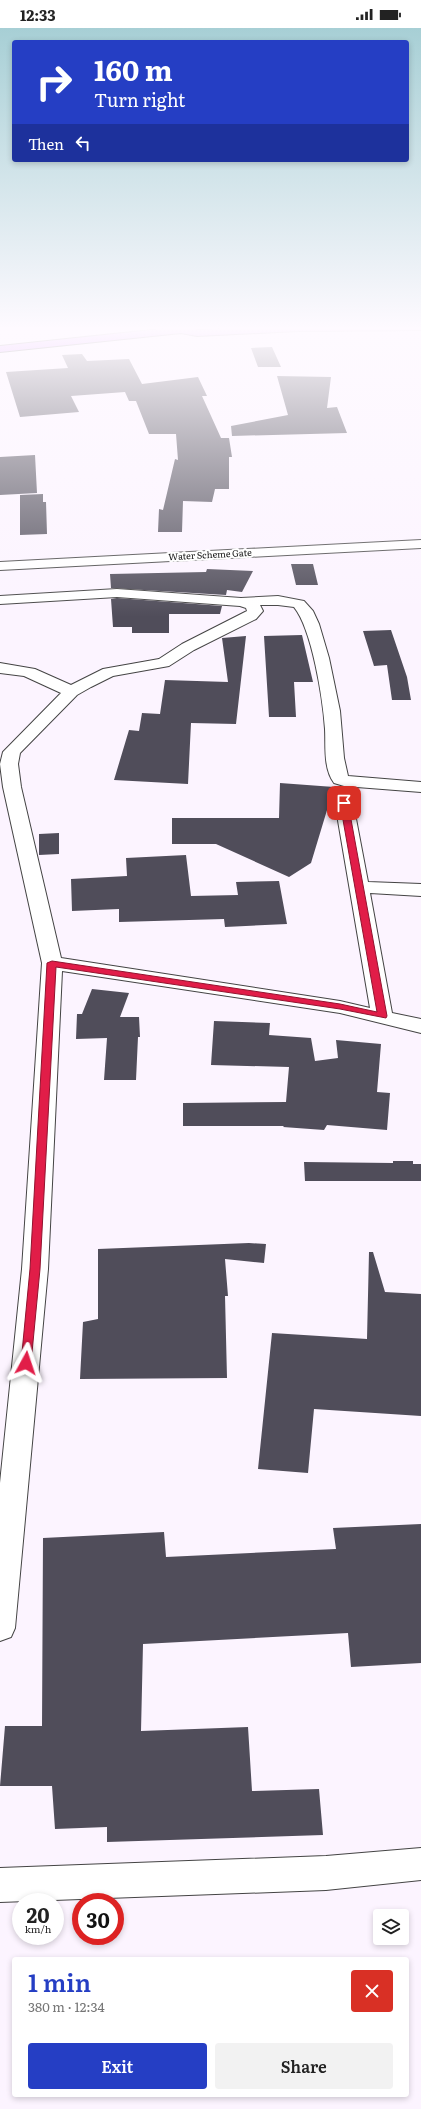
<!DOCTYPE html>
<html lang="en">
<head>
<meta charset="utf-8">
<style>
  :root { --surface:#fff; --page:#f2f2f2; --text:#222; --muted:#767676; --accent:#253ec4 }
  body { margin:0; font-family:Literata,serif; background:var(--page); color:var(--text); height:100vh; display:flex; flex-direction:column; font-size:15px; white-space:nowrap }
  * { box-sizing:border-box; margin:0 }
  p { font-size:13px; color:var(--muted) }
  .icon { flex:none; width:22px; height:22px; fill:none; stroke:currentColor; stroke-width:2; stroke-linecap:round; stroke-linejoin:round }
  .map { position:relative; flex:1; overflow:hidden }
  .details { position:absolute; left:12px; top:1929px; width:397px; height:140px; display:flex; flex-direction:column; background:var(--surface); border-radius:4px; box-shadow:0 2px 6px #0003 }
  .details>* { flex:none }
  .banner { position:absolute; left:12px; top:12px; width:397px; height:122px; border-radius:4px; box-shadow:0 2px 6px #0003; background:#253ec4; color:#fff; overflow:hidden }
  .controls { position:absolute; left:373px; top:1881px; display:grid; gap:8px }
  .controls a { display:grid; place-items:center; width:36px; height:36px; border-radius:4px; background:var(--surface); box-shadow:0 2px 6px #0003; font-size:20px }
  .speed { position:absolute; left:12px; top:1865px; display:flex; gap:8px; font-size:20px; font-weight:700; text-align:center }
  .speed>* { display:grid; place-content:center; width:52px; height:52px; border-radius:50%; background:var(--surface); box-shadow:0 2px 6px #0003; line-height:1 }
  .speed small { font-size:10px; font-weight:400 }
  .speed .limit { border:6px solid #d22; background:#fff; color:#111 }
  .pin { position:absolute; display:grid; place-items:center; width:34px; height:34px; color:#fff; margin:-17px; border-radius:8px; box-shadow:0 2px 6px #0006 }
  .me { position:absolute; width:44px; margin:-22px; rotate:5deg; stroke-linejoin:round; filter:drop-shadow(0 0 3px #0008) }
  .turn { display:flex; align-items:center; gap:14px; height:84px; padding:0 16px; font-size:18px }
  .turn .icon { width:52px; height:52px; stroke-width:2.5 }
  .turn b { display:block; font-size:28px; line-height:34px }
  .then { display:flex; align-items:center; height:38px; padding:0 16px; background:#0003; gap:8px; font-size:15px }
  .round { display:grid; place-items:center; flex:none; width:42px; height:42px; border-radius:4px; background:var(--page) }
  .headline { display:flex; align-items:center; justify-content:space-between; height:68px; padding:0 16px }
  h1 { font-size:24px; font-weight:600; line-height:30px; color:var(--accent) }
  .primary-button { display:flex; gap:8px; margin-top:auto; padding:8px 16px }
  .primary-button a { flex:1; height:46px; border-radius:4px; background:var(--accent); color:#fff; font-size:16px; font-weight:600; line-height:46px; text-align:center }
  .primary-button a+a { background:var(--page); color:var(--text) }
  .status { display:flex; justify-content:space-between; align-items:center; height:28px; padding:0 20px; background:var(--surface); direction:ltr }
  .status svg { height:11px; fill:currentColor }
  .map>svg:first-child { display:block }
  .building { fill:#504d5a }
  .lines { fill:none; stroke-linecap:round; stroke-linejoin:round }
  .minor-casing { stroke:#444; stroke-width:2 }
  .major-casing { stroke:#222; stroke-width:2 }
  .minor { fill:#fff; fill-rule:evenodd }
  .major { fill:#c76af9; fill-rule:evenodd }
  .route { fill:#e11d48; stroke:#92132f }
  .labels { text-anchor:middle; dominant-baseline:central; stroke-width:4; stroke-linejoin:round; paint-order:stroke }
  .far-street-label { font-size:9px; fill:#111; stroke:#fff }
</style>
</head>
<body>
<div class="status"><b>12:33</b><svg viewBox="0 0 49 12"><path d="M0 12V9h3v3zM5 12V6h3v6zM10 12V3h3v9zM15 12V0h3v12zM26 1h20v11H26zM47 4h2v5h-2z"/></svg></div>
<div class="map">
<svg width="421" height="2081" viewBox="0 0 421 2081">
  <rect width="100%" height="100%" fill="#fcf4ff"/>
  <path class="building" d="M272 319 281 339H258L251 320Z
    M82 326 87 333 129 331 142 356 198 349 207 368H202L221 410H229L232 429H229V461H215L212 474 183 473 182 504H158L159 481 163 482 175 431 178 432 176 406H149L136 373H129L125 364 71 368 79 384 20 389 6 344 68 340 62 327Z
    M277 348 331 349 327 380 337 379 347 405 232 408 231 398 288 387Z
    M35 427 37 465 0 467V429Z
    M43 466V474H46L47 506 20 507V467Z
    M291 536H313L318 557H296Z
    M207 541 253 543 242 564 227 562 226 567 111 560 110 546 206 544Z
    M111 571 117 570 222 578 220 586H169V605H132V599H113Z
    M391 602 407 649 411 672H392L387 637 374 638 363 603Z
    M302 607 313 654H294L296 689H269L264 608Z
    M246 608 236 696 191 695 188 756 114 752 129 702 139 703 142 685 160 686 165 652 228 654 222 610Z
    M280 755 334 759 311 835 289 849 216 816H172V790H279Z
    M59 805V826L39 827V806Z
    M186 827 191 868 238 867 236 854 279 853 287 896 225 899 224 891 119 894V881L72 883 71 851 127 848 126 830Z
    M92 961 129 965 120 989H139L140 1009H138L136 1052H104L107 1010 76 1011 77 986H82Z
    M214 993 270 995 269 1007 311 1010 315 1033 338 1030 336 1012 381 1016 377 1064 390 1065 387 1102 327 1097 324 1102 283 1099 284 1098H183V1075L286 1074 289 1039 211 1037Z
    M393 1133H413V1136H421V1153H305L304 1134 393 1135Z
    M249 1215 266 1216 264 1235 225 1231 228 1268H225L227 1350 80 1351 83 1294 98 1291V1221Z
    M369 1224H373L385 1264 421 1266V1388L314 1381 308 1445 258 1441 272 1305 367 1311Z
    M421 1496V1635L351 1639 348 1605 143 1616 141 1703 248 1699 252 1763 319 1761 323 1807 107 1814V1799L55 1801 52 1758H0L5 1698H42L43 1510 164 1504 166 1529 336 1521 333 1500Z"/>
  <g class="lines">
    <defs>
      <path id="minor" d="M421 512V520L0 542V534Z
        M117 561 241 570 278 568 304 573 313 583 319 596 329 630 340 683 344 730 348 748 421 754V764L344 758 334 755C323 740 326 718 325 701 323 671 312 601 294 579L278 577H260L263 583 256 591 194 622 169 638 113 648 91 659 77 667 20 725 18 736 21 759 61 930 340 973 370 980 335 775 338 771 344 770 350 771 353 775 368 854 421 856V868L370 865 392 985 421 991V1005L340 985 62 943 48 1241 15 1600 11 1609 0 1613V1455L22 1241 42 935 3 759 0 736 3 724 61 665 24 648 0 645V635L35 641 71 657 103 641 159 631 182 616 247 583 246 580 240 578 117 569 0 576V568Z
        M421 1820V1852L326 1862 0 1874V1840L326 1828Z"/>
      <path id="major" d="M169 298H190L197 302 280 298H421V302L297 303 197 308 181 305 0 324V318L170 300Z"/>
    </defs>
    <use href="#minor" class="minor-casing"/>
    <use href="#major" class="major-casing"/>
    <use href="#minor" class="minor"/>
    <use href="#major" class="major"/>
  </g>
  <linearGradient id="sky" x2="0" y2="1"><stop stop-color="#a7cfd5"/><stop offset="0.51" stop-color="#fefaff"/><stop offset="1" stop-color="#fefaff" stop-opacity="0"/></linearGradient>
  <rect width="421" height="589" fill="url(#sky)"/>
  <path class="route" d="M344 773 348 775 387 988 386 990 340 981 56 939 40 1241 31 1335 30 1338H22L21 1335 30 1241 47 935 52 933 340 976 377 984 340 775Z"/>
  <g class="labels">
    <g class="far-street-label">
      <text transform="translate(210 526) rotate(-3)">Water Scheme Gate</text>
    </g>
  </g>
</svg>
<div class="controls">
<a><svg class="icon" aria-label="layers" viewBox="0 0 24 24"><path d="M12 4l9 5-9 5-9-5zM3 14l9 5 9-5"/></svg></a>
</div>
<div class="speed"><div>20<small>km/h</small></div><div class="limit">30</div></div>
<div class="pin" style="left:344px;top:775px;background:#d93025"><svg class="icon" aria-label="arrive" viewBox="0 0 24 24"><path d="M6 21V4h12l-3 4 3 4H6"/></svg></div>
<svg class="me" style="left:26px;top:1335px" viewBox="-20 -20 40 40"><path d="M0-17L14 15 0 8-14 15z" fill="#e11d48" stroke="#fff" stroke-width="4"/></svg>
<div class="banner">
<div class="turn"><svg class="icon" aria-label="right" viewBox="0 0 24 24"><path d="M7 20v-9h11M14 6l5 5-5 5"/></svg><div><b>160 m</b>Turn right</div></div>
<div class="then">Then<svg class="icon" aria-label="left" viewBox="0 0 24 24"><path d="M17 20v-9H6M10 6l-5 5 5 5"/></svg></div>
</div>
<section class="details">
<div class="headline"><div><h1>1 min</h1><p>380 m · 12:34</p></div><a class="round" style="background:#d93025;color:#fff"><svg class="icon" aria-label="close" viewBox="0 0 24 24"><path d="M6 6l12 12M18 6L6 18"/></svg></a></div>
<div class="primary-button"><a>Exit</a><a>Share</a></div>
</section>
</div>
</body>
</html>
